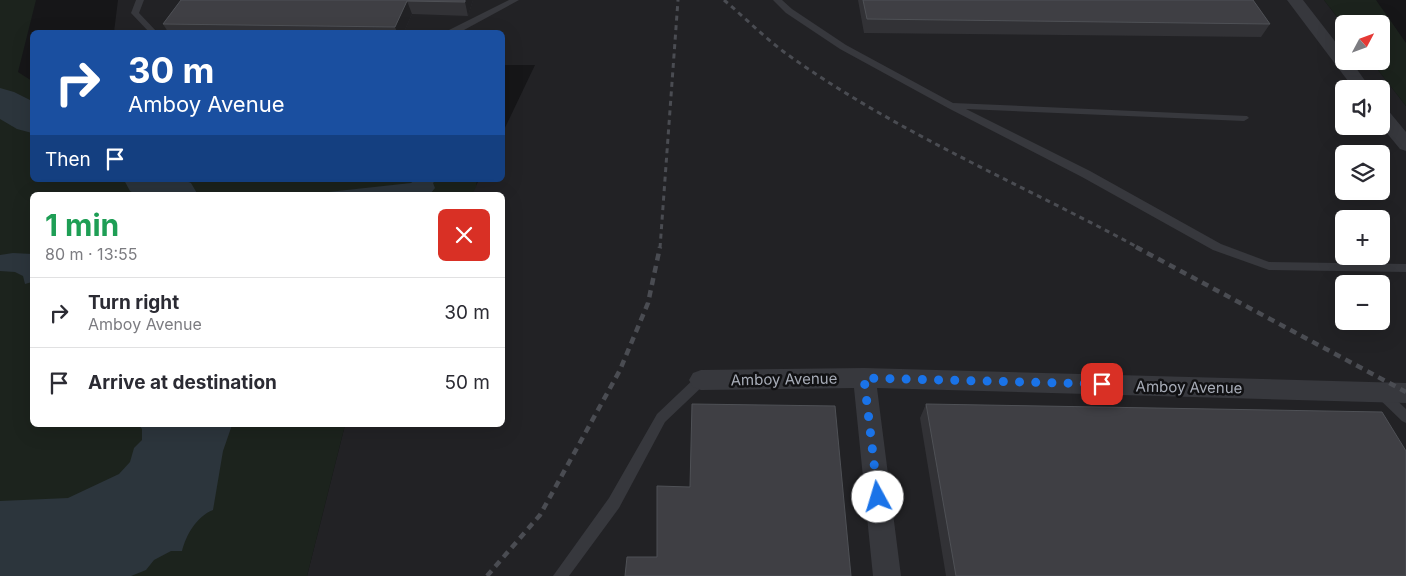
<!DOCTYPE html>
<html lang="en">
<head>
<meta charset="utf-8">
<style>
  :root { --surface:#fff; --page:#f7f7f7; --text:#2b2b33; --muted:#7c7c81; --line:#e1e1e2 }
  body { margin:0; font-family:Inter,sans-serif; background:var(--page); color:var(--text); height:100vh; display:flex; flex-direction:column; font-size:19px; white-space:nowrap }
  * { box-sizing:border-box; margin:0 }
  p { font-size:16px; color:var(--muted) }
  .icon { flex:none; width:28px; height:28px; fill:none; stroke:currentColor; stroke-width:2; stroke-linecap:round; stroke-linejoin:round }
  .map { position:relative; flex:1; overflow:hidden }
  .panel { position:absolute; left:30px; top:192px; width:475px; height:235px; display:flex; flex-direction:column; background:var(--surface); border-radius:8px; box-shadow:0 5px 20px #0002 }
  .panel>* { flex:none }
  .banner { position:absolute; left:30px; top:30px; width:475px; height:152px; border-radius:8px; box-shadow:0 5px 20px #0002; background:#1a4fa0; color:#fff; overflow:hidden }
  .needle { width:32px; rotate:49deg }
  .controls { position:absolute; left:1335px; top:15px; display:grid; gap:10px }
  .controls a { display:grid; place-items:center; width:55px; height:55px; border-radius:8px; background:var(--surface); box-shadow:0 5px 20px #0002; font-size:25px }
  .pin { position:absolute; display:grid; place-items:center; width:42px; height:42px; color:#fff; margin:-21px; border-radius:10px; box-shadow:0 2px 8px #0006 }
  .me { position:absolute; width:55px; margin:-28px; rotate:354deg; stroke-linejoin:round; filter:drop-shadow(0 0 4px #0008) }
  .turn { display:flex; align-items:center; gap:18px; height:105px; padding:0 15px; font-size:22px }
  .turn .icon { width:65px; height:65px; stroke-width:2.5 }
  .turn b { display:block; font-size:35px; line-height:42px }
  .then { display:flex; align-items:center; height:48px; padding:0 15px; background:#0003; gap:10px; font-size:19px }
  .round { display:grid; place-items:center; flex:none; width:52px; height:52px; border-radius:8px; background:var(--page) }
  .summary { display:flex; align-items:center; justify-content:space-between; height:85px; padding:0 15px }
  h1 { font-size:30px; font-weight:700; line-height:38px; color:#1e9e55 }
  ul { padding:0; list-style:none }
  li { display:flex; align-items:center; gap:15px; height:70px; padding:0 15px; border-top:1px solid var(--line) }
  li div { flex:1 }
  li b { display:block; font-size:19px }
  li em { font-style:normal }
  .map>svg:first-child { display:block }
  .built { fill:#222225; fill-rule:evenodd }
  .green { fill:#1c231d }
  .water { fill:#2c353c }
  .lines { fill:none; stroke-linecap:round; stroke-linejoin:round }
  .river { fill:#2c353c; fill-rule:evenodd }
  .lane { fill:#37383d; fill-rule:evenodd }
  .street { fill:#37383d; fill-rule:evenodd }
  .rail-far1 { stroke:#4a4c52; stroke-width:3; stroke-dasharray:5 4.5; stroke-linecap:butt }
  .rail { stroke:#4a4c52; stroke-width:4.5; stroke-dasharray:7 5.5; stroke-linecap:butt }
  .wall { fill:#323236 }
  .shaded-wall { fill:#212124 }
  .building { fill:#3f3f44; stroke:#4f5156 }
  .route { stroke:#1a73e8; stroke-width:9; stroke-dasharray:0 16.2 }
  .labels { text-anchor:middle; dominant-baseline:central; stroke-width:5; stroke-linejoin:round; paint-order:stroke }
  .street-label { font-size:15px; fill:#a8adb8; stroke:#111113 }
</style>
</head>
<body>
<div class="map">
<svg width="1406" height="576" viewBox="0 0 1406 576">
  <rect width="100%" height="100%" fill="#161618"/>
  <path class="built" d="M118 0H1324L1344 26V61H1371L1406 106V576H307L345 425H502V195H471L479 180H502L503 132 535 65H503L502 32H114ZM1344 89H1381V126H1344ZM1344 154H1381V191H1344ZM1344 219H1381V256H1344ZM1344 284H1381V321H1344Z"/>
  <path class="green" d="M0 0H36L18 72 32 81V180H477L476 187 471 195H32V425H345L307 576H0Z
    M1324 0H1376L1406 43V106L1371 61H1381V24H1344V26Z"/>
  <path class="water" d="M415 180H436L433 183 435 188 431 193 424 195H301L411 183Z
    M13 253 32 254V282L25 284 23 276 15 272 0 271V255Z
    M139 425H232L223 451 213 510C197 516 186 535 182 551H171L154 560 146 570 131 576H0V501L68 498 119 474 130 462 134 448 142 440V429Z"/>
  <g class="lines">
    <path class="river" d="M0 88 14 92 32 101V133L17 129 0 119Z
      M124 180H184L191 183 198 195H137L130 191Z"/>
    <path class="lane" d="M136 0H144L139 13 157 32H149L131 13Z
      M509 0H519L464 30 456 32H445Z
      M773 0H782L792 9 846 45 953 103 1247 116 1249 118 1244 121 966 109 1090 171 1221 244 1269 262 1406 264V272L1269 270 1213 250 1082 177 948 108 840 49 786 13Z
      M701 375 705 376 707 380 705 384 665 422 619 508 569 576H553L609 498 657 414 697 376Z
      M1380 387 1384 388 1406 409V423L1402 421 1376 396 1374 392 1376 388Z"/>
    <path class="street" d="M1287 0H1303L1344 53V61H1351L1371 89H1354Z
      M1381 107 1387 109 1406 132V151L1400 149 1381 126Z
      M864 368 1406 383V403L877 388 901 576H873L854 388 701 390 693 387 689 380 693 373 701 370Z"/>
    <path class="rail-far1" d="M724 0C744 17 763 36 784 52 893 131 1021 184 1139 248
      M660 248 678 0"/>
    <path class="rail" d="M1136 247 1406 392
      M487 576 540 515 620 370 648 303 660 247"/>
  </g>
  <path class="wall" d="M181 0H473L468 16 412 14 404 32H168L163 24Z
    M858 0H1253L1270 24 1261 37 864 33Z
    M926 404 1406 576H946L920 418Z"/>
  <path class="shaded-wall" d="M465 0H473L468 16 465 2Z
    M407 1 412 14 404 32H397L395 27Z"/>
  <path class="building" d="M181 0H465V2L407 1 395 27 163 24Z
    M863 0H1253L1270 24 867 19Z
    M692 404 835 406 851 576H625L627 557H657V486L690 487Z
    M926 404 1382 412 1406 451V576H956Z"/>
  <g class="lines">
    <path class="route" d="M878 497 864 378 1102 384"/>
  </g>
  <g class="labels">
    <g class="street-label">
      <text transform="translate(784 379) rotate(-1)">Amboy Avenue</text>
      <text transform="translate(1189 387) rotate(1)">Amboy Avenue</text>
    </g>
  </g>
</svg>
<div class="controls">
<a><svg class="needle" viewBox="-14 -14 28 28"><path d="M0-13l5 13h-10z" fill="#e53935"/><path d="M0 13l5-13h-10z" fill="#7c7c81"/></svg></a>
<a><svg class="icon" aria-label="sound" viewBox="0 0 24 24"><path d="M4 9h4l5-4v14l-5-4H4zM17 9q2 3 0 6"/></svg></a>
<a><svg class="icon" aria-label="layers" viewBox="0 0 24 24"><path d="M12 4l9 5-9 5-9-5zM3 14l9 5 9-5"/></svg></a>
<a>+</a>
<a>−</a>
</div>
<div class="pin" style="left:1102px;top:384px;background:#d93025"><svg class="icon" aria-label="arrive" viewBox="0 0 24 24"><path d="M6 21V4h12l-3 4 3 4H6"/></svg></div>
<svg class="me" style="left:878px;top:497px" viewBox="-20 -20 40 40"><circle r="19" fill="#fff"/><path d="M0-13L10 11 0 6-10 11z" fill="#1a73e8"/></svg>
<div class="banner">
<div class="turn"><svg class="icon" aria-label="right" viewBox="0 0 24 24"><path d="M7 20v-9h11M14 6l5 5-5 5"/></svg><div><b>30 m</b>Amboy Avenue</div></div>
<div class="then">Then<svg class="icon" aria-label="arrive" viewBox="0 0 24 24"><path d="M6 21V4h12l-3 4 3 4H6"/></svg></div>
</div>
<section class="panel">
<div class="summary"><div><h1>1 min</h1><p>80 m · 13:55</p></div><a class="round" style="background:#d93025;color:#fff"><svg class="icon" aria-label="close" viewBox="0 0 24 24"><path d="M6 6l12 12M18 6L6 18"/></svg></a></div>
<ul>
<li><svg class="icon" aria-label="right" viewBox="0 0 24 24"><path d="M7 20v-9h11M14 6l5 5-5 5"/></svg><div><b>Turn right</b><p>Amboy Avenue</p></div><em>30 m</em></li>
<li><svg class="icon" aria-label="arrive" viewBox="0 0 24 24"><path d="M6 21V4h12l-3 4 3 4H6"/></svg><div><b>Arrive at destination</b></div><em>50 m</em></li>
</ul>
</section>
</div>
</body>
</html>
